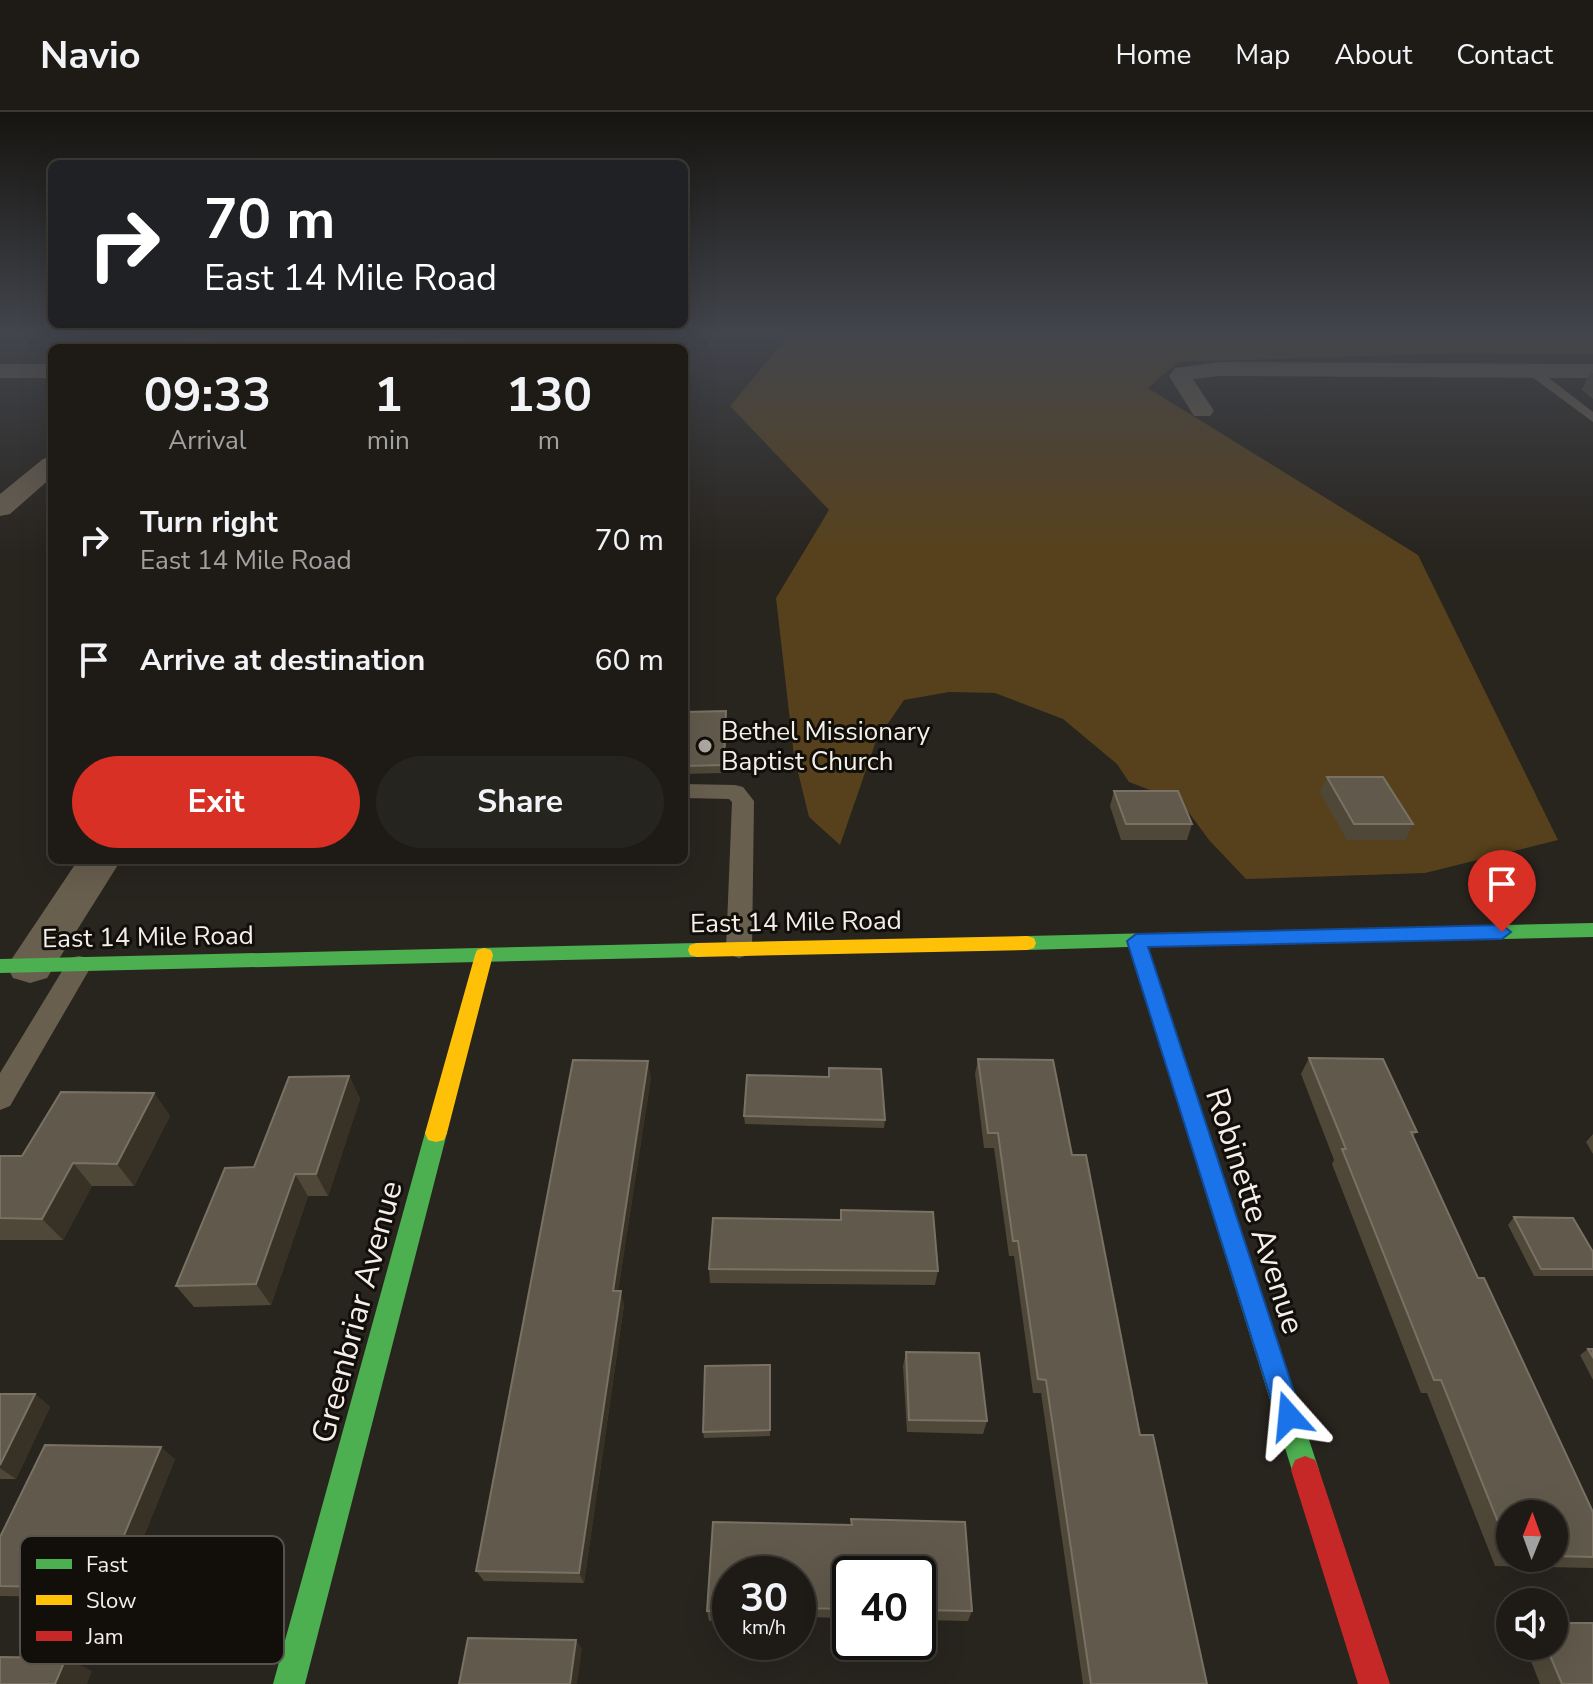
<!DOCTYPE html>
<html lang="en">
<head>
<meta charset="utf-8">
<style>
  :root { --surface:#1e1b16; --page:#26241f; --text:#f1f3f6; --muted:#a1a1a1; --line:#3c3935; --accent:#d93025 }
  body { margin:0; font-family:"Nunito Sans",sans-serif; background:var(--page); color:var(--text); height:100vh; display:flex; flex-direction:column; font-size:30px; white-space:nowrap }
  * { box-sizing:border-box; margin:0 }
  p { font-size:26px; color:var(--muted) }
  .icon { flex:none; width:44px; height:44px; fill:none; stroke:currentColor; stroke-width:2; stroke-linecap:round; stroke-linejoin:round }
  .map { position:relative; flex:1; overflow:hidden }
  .side { position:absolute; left:48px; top:232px; width:640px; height:520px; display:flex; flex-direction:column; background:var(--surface); border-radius:12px; box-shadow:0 8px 32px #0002,0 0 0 2px var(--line) }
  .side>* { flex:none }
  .hud { position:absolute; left:48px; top:48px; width:640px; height:168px; border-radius:12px; box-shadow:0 8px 32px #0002,0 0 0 2px var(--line); background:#202124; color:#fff; overflow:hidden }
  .needle { width:52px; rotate:1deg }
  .buttons { position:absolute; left:1496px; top:1388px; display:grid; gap:16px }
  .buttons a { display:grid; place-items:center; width:72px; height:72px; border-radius:50%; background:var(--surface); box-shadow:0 8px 32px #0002,0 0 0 2px var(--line); font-size:40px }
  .speed { position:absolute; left:712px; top:1444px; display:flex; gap:16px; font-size:40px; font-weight:700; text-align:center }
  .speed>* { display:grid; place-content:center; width:104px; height:104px; border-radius:50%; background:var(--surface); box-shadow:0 8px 32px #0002,0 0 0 2px var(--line); line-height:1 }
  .speed small { font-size:20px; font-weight:400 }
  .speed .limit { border:4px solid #111; border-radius:12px; background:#fff; color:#111 }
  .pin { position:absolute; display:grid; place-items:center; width:68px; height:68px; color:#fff; margin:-82px -34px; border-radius:50% 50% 50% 0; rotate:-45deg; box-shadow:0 0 8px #0007 }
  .pin .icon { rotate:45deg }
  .me { position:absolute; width:88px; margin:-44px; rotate:342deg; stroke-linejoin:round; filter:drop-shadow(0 0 6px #0008) }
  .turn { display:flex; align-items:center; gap:28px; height:168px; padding:0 24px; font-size:36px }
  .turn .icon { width:104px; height:104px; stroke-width:2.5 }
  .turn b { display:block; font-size:56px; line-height:68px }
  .eta { display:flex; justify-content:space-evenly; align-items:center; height:136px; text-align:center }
  .eta b { font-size:48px; font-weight:700; line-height:56px }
  .primary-button { display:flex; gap:16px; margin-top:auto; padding:16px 24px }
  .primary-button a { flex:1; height:92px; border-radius:48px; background:var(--accent); color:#fff; font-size:32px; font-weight:700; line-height:92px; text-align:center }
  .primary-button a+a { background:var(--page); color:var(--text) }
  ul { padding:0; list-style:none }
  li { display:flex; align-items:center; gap:24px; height:120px; padding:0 24px }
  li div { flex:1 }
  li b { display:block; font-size:30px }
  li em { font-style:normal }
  header { display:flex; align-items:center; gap:48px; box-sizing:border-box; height:112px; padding:0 40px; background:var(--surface); border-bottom:2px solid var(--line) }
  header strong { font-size:38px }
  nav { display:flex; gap:44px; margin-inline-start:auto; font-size:28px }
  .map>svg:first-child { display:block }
  .forest { fill:#57411c }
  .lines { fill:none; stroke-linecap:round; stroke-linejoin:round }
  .lane { fill:#695f4f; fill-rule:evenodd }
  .street { fill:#695f4f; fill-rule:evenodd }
  .fast { fill:#4caf50; fill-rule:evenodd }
  .slow { fill:#ffc107; fill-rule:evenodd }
  .jam { fill:#c62828; fill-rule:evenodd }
  .wall { fill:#4f4839; fill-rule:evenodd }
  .shaded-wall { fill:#383226 }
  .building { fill:#615a4c; stroke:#787164; stroke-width:2 }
  .route { fill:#1a73e8; stroke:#114b97; stroke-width:2 }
  .poi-dot { fill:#ada8a1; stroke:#120f0a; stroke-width:3 }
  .labels { text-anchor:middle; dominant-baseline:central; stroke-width:6; stroke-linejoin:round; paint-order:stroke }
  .poi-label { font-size:26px; fill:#f4efe8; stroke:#120f0a; text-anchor:start }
  .street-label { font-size:26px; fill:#f4efe8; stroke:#120f0a }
  .near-street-label { font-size:32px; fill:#f4efe8; stroke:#120f0a }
  .key { fill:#120f0a; stroke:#56524d; stroke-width:2 }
  .key-label { font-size:22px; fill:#f4efe8 }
</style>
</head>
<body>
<header>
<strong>Navio</strong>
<nav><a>Home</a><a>Map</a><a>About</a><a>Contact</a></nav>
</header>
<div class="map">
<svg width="1593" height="1572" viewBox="0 0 1593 1572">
  <rect width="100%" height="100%" fill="#28241e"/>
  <path class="forest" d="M790 222H1593V242L1457 241 1178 250 1148 276 1418 443 1558 728 1425 761 1246 767 1209 728 1181 690 1129 670 1117 652 1063 607 995 581 949 580 904 588 876 629 840 733 809 705 794 644 776 486 829 398 730 294Z"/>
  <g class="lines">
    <path class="lane" d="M1528 256H1536L1593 300V310L1528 262Z
      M684 672 735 673 743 675 754 689 752 837 748 843 739 846 730 843 726 837 732 690 729 687 684 686Z
      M79 844 88 846 92 853 10 994 0 998V961L70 846Z"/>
    <path class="street" d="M194 222H216L202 236H179Z
      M443 222H463L453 236H433Z
      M1220 250 1593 252V266L1220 264 1193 267 1214 299 1210 304H1194L1169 264 1175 256Z
      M0 252H52V266H0Z
      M52 344V365L10 402 0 404V382L43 347Z
      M78 748H121L47 866 30 871 13 866 7 854Z"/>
    <path class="fast" d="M1593 811V825L1147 835 1319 1358 1315 1368 1305 1372 1295 1368 1129 835 1027 838 1020 836 1018 831 1020 826 1027 824Z
      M697 831 704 833 706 838 704 843 697 845 0 861V847Z
      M436 1012 444 1014 447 1021 305 1572H273L425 1021 428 1014Z"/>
    <path class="slow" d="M1027 824 1034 826 1036 831 1034 836 1027 838 697 845 690 843 688 838 690 833 697 831Z
      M484 836 491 838 493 843 447 1021 444 1028 436 1030 428 1028 425 1021 475 843 477 838Z"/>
    <path class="jam" d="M1305 1344 1315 1348 1319 1358 1390 1572H1358L1291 1358 1295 1348Z"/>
  </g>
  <path class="wall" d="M1590 260 1593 261V287L1582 278Z
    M684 600 726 607 724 661 684 662Z
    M1327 665 1413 712 1405 728H1347L1320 680Z
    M1114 679 1192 712 1187 728H1121L1110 694Z
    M1309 946 1417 1020 1413 1024 1478 1166 1593 1400V1456L1495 1454 1427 1281H1421L1332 1052 1334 1048 1301 962ZM1510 1402H1554V1446H1510Z
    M978 947 1072 1043 1140 1323 1207 1572H1083L1041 1281H1033L1014 1144H1009L994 1036H984L975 962Z
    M349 964 360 987 328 1084H308L271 1193 194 1195 176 1174Z
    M651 965 618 1179 624 1193 584 1471 484 1469 476 1459Z
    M154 981 170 1004 134 1074H92L63 1128H0V1044H22Z
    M744 1004 885 1008 884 1016 745 1012Z
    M1593 1022V1042L1586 1030Z
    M841 1098 938 1159 935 1173 710 1171 709 1157 840 1108Z
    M1514 1105 1593 1140V1164H1534L1508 1113Z
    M1588 1237H1593V1268L1580 1243Z
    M906 1240 987 1309 983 1322 907 1320 903 1254Z
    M770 1253V1324L704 1326 703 1320Z
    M0 1282H35L50 1295 16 1367H0Z
    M175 1347 119 1486 0 1484V1425Z
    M851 1407 965 1410 972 1499 968 1509 918 1508V1462H850V1506L798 1505V1462H730V1509H709L707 1499 713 1410 851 1413Z
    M1525 1534H1554L1593 1572H1540Z"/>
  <path class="shaded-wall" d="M648 949 651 965 616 1193 613 1179Z
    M349 964 360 987 328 1084 316 1062Z
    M154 981 170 1004 134 1074 117 1052Z
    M73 1051 92 1074 63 1128 42 1107Z
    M295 1062 308 1084 271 1193 256 1172Z
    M621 1179 624 1193 584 1471 579 1461Z
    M35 1282 50 1295 16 1367 0 1356V1353Z
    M161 1335 175 1347 119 1486 102 1476Z
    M576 1528 582 1537 577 1572H570Z
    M66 1546 92 1559 87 1572H55Z"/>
  <path class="building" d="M726 599 724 653 684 654V600Z
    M1327 665H1383L1413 712H1354Z
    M1114 679H1178L1192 712H1126Z
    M1309 946 1383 947 1417 1020H1411L1478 1166H1484L1593 1400V1445L1554 1444V1402H1510V1440L1441 1268H1434L1342 1037H1346Z
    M978 947 1053 948 1072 1043H1086L1140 1323H1153L1207 1572H1091L1046 1268 1038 1267 1018 1129H1013L998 1021H988Z
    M573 948 648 949 613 1179H621L579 1461 476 1459Z
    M829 956 881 957 885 1008 744 1004 747 963 829 965Z
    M349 964 316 1062H295L256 1172 176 1174 225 1056 254 1055 289 965Z
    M61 980 154 981 117 1052 73 1051 42 1107 0 1106V1044H22Z
    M841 1098 933 1100 938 1159 709 1157 713 1106 841 1108Z
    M1514 1105 1573 1106 1593 1140V1157H1541Z
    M1588 1237H1593V1245Z
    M906 1240 979 1241 987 1309 909 1308Z
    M770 1253V1318L703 1320 705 1254Z
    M0 1282H35L0 1353Z
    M45 1333 161 1335 102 1476 0 1474V1425Z
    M851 1407 965 1410 972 1499 918 1498V1462H850V1497L798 1496V1462H730V1500L707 1499 713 1410 852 1413Z
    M1554 1511H1593V1572H1562L1546 1534H1554Z
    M468 1526 576 1528 570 1572H459Z
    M0 1545 66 1546 55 1572H0Z"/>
  <linearGradient id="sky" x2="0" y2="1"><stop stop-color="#161410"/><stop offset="0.5" stop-color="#42454c"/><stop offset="1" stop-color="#42454c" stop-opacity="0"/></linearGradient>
  <rect width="1593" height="442" fill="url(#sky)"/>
  <path class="route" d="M1502 813 1511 820 1502 827 1148 835 1302 1304 1298 1313 1289 1317 1279 1313 1127 829 1136 822Z"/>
  <circle class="poi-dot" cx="705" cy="634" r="8"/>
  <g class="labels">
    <g class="poi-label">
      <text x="721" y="619">Bethel Missionary<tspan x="721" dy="30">Baptist Church</tspan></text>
    </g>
    <g class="street-label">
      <text transform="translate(796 810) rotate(-1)">East 14 Mile Road</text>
      <text transform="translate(148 825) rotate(-1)">East 14 Mile Road</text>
    </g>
    <g class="near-street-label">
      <text transform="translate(1255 1099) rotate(72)">Robinette Avenue</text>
      <text transform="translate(357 1200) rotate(-75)">Greenbriar Avenue</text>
    </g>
  </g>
  <rect x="20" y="1424" width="264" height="128" rx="12" class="key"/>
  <rect x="36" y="1447" width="36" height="10" fill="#4caf50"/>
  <rect x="36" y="1483" width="36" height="10" fill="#ffc107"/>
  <rect x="36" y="1519" width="36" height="10" fill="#c62828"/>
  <g class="key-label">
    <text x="86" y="1460">Fast</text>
    <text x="86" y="1496">Slow</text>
    <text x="86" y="1532">Jam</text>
  </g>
</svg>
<div class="buttons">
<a><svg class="needle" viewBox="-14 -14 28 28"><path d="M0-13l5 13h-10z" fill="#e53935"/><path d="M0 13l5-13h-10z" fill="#a1a1a1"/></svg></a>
<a><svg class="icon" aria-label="sound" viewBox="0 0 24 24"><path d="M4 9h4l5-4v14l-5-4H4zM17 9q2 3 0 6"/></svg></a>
</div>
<div class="speed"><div>30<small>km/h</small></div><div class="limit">40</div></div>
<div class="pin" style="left:1502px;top:820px;background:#d93025"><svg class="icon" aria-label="arrive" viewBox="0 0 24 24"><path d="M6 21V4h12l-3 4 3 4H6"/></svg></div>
<svg class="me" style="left:1289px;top:1304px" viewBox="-20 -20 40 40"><path d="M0-17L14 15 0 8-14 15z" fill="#1a73e8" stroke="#fff" stroke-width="4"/></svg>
<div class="hud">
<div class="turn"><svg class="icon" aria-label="right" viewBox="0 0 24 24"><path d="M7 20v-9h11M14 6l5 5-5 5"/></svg><div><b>70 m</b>East 14 Mile Road</div></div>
</div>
<section class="side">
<div class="eta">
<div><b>09:33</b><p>Arrival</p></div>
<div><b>1</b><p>min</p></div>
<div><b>130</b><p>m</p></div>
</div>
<ul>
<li><svg class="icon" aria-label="right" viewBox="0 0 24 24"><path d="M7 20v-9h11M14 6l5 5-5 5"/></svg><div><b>Turn right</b><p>East 14 Mile Road</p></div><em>70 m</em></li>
<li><svg class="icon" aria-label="arrive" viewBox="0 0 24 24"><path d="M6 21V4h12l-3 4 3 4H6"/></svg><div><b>Arrive at destination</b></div><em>60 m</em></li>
</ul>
<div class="primary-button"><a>Exit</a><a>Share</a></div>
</section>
</div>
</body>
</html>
